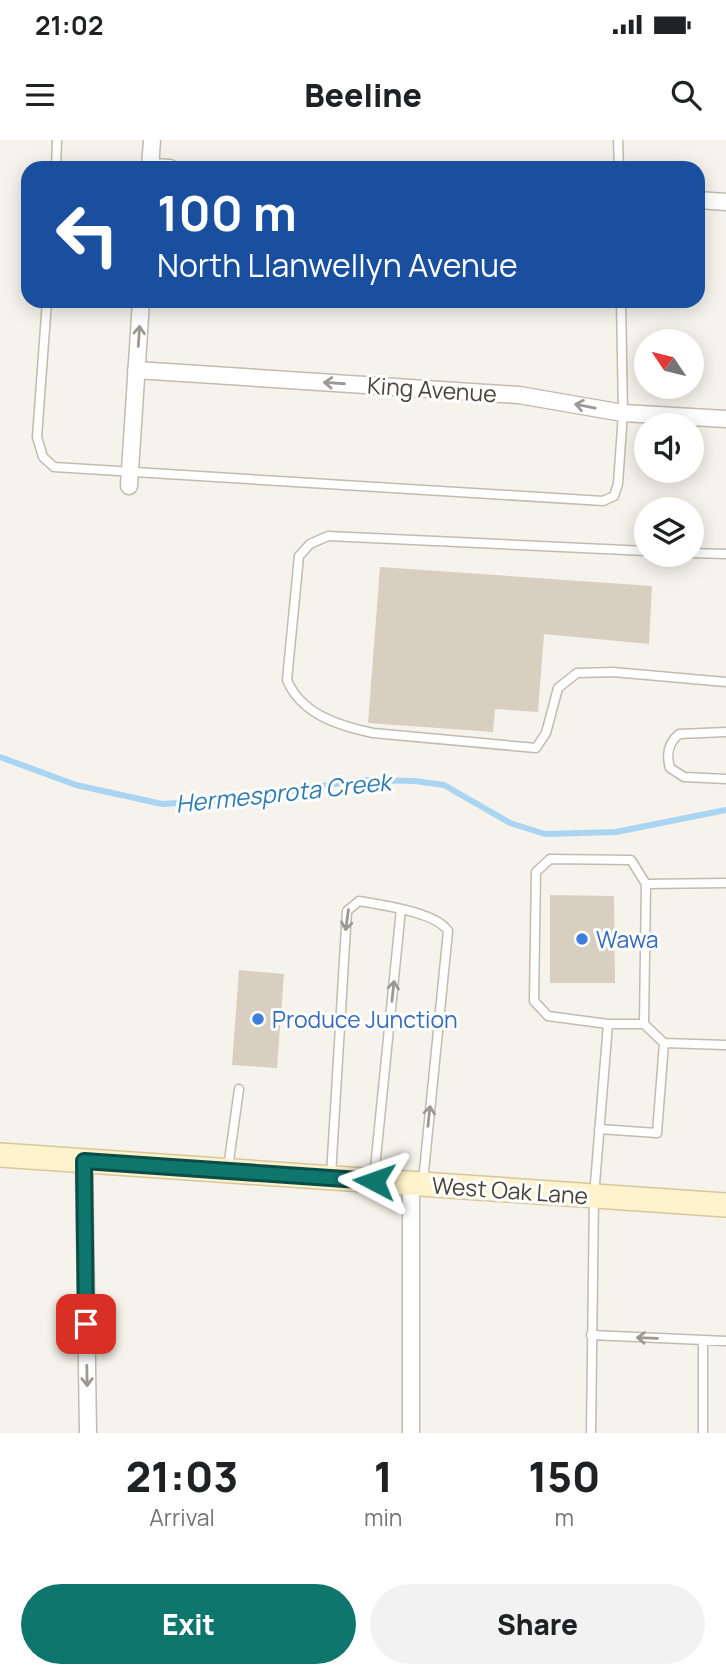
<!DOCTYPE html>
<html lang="en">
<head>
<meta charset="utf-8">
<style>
  :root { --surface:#fff; --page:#f2f2f2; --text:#202124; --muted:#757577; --accent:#0f766e }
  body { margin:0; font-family:Manrope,sans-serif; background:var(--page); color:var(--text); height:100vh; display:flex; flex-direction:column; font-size:26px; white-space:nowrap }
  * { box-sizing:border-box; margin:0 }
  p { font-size:23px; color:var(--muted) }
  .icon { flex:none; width:38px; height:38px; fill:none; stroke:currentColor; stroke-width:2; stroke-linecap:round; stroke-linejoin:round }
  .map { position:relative; height:1293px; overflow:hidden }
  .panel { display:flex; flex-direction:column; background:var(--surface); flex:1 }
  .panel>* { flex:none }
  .guide { position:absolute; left:21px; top:21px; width:684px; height:147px; border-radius:21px; box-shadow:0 4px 18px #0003; background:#1a4fa0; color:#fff; overflow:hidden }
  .needle { width:46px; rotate:305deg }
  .fabs { position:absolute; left:634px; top:189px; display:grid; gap:14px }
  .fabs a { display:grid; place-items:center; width:70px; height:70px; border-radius:50%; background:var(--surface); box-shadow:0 4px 18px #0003; font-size:35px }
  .pin { position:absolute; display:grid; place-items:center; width:60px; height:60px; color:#fff; margin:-30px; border-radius:14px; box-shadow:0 4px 10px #0006 }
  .me { position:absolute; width:77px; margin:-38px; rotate:274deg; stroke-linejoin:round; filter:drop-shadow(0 0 5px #0008) }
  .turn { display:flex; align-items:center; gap:24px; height:147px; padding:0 21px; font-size:32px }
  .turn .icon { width:91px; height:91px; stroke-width:2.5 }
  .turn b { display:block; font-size:49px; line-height:60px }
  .eta { display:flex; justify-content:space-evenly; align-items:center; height:119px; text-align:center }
  .eta b { font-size:42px; font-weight:800; line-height:49px }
  .primary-button { display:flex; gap:14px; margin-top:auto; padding:14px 21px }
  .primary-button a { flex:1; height:80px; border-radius:42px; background:var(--accent); color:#fff; font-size:28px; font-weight:800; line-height:80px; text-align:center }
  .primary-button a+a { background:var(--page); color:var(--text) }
  .status { display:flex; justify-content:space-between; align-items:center; height:49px; padding:0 35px; background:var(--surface); direction:ltr }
  .status svg { height:19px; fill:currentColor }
  header { display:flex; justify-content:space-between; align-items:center; height:91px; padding:0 21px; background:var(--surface); font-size:32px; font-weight:800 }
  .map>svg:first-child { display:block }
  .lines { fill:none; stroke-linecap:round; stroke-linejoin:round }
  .stream { stroke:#a9d4f2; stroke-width:6 }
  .building { fill:#d8cfc1 }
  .lane-casing { stroke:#c2bbae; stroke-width:11 }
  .street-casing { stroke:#c2bbae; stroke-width:19 }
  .secondary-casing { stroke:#d6c79b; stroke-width:26 }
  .lane { stroke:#fff; stroke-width:8 }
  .street { stroke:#fff; stroke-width:16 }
  .secondary { stroke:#fff3cd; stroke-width:23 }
  .oneway { stroke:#9c9892 }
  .route-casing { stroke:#0a4d48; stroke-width:18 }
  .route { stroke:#0f766e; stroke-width:12 }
  .shop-dot { fill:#3f7fe0; stroke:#fff; stroke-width:2.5 }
  .labels { text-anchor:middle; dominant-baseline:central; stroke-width:6; stroke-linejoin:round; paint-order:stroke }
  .street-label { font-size:23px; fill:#4b4439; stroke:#fff }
  .shop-label { font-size:23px; fill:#366cbe; stroke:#fff; text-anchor:start }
  .water-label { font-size:24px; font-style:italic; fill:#2e7ab2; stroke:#fff }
</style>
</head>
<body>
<div class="status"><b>21:02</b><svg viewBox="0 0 49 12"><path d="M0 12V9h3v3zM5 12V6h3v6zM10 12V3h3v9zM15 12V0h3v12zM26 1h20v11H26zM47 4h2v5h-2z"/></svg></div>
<header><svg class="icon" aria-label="menu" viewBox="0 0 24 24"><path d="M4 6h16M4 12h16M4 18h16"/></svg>Beeline<svg class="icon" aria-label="search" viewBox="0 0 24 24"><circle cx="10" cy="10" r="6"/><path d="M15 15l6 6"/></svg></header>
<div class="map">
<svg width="726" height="1293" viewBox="0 0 726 1293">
  <rect width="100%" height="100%" fill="#f6f3ec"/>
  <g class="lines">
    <path class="stream" d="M0 617 76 645 162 664 230 660 362 640 415 641 444 645 510 683 545 694 616 692 726 670"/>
  </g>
  <path class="building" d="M380 427 652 446 649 504 544 494 538 572 495 569 493 592 368 583Z
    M550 755 614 756 615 843H550Z
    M239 830 284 834 277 928 232 925Z"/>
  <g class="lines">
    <defs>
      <path id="lane" d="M618 0 619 28
        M56 28 57 0
        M47 161 37 297 43 317 54 327 603 361 614 356 618 344 623 273 621 161
        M601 161 621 162
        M646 411 328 396 310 404 299 416 287 540C301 574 339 586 373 593L536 608 546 593 558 548 577 533 613 532 726 542
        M691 413 726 414
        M726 592 679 594C668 603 666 614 670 628L684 637 726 639
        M646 744 644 884 664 903 726 905
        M608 884H644
        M599 989 657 993 664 903
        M228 1028 239 949
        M331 1035 347 771 359 761C381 765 436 772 448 791L423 1041
        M374 1038 401 769
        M591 1195 726 1201
        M591 1293 594 1056 608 884 548 876 534 861 536 732 550 719 631 720 646 744 726 743
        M703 1293V1200"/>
      <path id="street" d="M150 27 170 28
        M150 28 152 0
        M698 60 726 62
        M136 230 519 255 623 273 726 279
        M129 346 141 161
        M84 1021 88 1293
        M411 1043V1293"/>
      <path id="secondary" d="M0 1015 726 1065"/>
    </defs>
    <use href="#lane" class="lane-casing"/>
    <use href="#street" class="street-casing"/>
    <use href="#secondary" class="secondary-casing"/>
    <use href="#lane" class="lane"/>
    <use href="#street" class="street"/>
    <use href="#secondary" class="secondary"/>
  </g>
  <defs><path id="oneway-shaft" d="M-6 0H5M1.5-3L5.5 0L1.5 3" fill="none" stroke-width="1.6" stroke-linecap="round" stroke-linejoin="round" transform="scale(1.75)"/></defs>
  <g class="oneway">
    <use href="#oneway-shaft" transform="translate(139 196) rotate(-86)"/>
    <use href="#oneway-shaft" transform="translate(334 243) rotate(-176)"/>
    <use href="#oneway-shaft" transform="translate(585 266) rotate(-169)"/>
    <use href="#oneway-shaft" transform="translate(347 780) rotate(98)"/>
    <use href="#oneway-shaft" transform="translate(393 851) rotate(-84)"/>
    <use href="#oneway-shaft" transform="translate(429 976) rotate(-84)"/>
    <use href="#oneway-shaft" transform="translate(647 1198) rotate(-178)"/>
    <use href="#oneway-shaft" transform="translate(87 1236) rotate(89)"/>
  </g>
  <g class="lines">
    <defs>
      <path id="route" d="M86 1184 84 1021 374 1041"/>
    </defs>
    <use href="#route" class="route-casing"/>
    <use href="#route" class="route"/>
  </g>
  <g class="shop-dot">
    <circle cx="582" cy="799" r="7"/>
    <circle cx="258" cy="879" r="7"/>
  </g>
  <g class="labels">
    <g class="street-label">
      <text transform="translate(432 249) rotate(4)">King Avenue</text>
      <text transform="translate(510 1050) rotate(4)">West Oak Lane</text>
    </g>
    <g class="shop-label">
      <text x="596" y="799">Wawa</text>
      <text x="272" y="879">Produce Junction</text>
    </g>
    <g class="water-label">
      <text transform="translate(283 652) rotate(-6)">Hermesprota Creek</text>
    </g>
  </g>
</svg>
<div class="fabs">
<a><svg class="needle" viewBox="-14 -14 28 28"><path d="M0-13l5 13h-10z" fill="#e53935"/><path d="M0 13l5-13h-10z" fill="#757577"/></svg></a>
<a><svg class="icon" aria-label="sound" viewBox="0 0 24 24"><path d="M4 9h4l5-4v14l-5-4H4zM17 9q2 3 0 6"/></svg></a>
<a><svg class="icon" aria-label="layers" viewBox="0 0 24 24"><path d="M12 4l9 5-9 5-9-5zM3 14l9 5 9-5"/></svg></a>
</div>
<div class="pin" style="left:86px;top:1184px;background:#d93025"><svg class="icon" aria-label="arrive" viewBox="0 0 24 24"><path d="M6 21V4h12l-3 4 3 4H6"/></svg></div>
<svg class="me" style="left:374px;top:1041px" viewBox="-20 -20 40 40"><path d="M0-17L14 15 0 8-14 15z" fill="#0f766e" stroke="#fff" stroke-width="4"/></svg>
<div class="guide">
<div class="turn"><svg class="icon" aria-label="left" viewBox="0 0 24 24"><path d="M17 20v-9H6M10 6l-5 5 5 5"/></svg><div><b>100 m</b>North Llanwellyn Avenue</div></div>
</div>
</div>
<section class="panel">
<div class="eta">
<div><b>21:03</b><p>Arrival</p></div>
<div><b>1</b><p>min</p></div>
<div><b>150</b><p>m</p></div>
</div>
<div class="primary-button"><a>Exit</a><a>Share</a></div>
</section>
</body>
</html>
